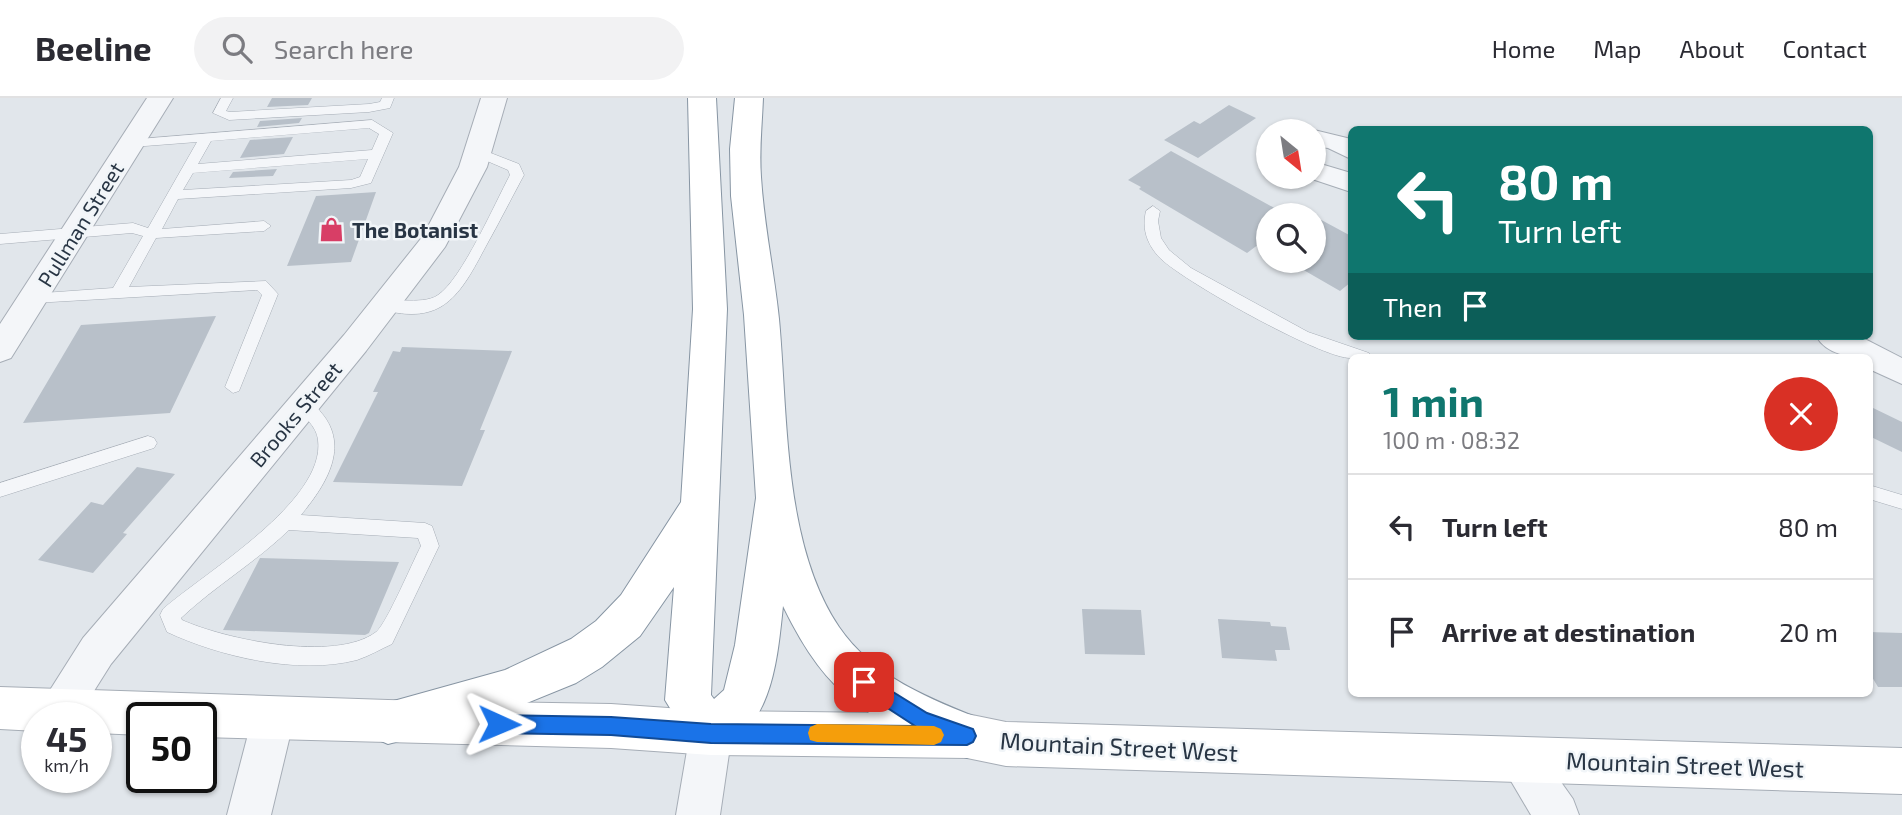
<!DOCTYPE html>
<html lang="en">
<head>
<meta charset="utf-8">
<style>
  :root { --surface:#fff; --page:#f2f2f3; --text:#2b2b33; --muted:#7c7c81; --line:#e1e1e2; --accent:#0f766e }
  body { margin:0; font-family:"Exo 2",sans-serif; background:var(--page); color:var(--text); height:100vh; display:flex; flex-direction:column; font-size:26px; white-space:nowrap }
  * { box-sizing:border-box; margin:0 }
  p { font-size:23px; color:var(--muted) }
  .icon { flex:none; width:38px; height:38px; fill:none; stroke:currentColor; stroke-width:2; stroke-linecap:round; stroke-linejoin:round }
  .map { position:relative; flex:1; overflow:hidden }
  .drawer { position:absolute; left:1348px; top:256px; width:525px; height:343px; display:flex; flex-direction:column; background:var(--surface); border-radius:10px; box-shadow:0 2px 5px #0004 }
  .drawer>* { flex:none }
  .guide { position:absolute; left:1348px; top:28px; width:525px; height:214px; border-radius:10px; box-shadow:0 2px 5px #0004; background:#0f766e; color:#fff; overflow:hidden }
  .needle { width:46px; rotate:150deg }
  .controls { position:absolute; left:1256px; top:21px; display:grid; gap:14px }
  .controls a { display:grid; place-items:center; width:70px; height:70px; border-radius:50%; background:var(--surface); box-shadow:0 2px 5px #0004; font-size:35px }
  .speed { position:absolute; left:21px; top:604px; display:flex; gap:14px; font-size:35px; font-weight:700; text-align:center }
  .speed>* { display:grid; place-content:center; width:91px; height:91px; border-radius:50%; background:var(--surface); box-shadow:0 2px 5px #0004; line-height:1 }
  .speed small { font-size:18px; font-weight:400 }
  .speed .limit { border:4px solid #111; border-radius:10px; background:#fff; color:#111 }
  .pin { position:absolute; display:grid; place-items:center; width:60px; height:60px; color:#fff; margin:-30px; border-radius:14px; box-shadow:0 4px 10px #0006 }
  .me { position:absolute; width:77px; margin:-38px; rotate:91deg; stroke-linejoin:round; filter:drop-shadow(0 0 5px #0008) }
  .turn { display:flex; align-items:center; gap:24px; height:147px; padding:0 35px; font-size:32px }
  .turn .icon { width:91px; height:91px; stroke-width:2.5 }
  .turn b { display:block; font-size:49px; line-height:60px }
  .then { display:flex; align-items:center; height:66px; padding:0 35px; background:#0003; gap:14px; font-size:26px }
  .round { display:grid; place-items:center; flex:none; width:74px; height:74px; border-radius:37px; background:var(--page) }
  .summary { display:flex; align-items:center; justify-content:space-between; height:119px; padding:0 35px }
  h1 { font-size:42px; font-weight:700; line-height:52px; color:var(--accent) }
  ul { padding:0; list-style:none }
  li { display:flex; align-items:center; gap:21px; height:105px; padding:0 35px; border-top:2px solid var(--line) }
  li div { flex:1 }
  li b { display:block; font-size:26px }
  li em { font-style:normal }
  header { display:flex; align-items:center; gap:42px; box-sizing:border-box; height:98px; padding:0 35px; background:var(--surface); border-bottom:2px solid var(--line) }
  header strong { font-size:33px }
  nav { display:flex; gap:38px; margin-inline-start:auto; font-size:24px }
  .search { width:490px; height:63px; background:var(--page); display:flex; align-items:center; gap:18px; box-sizing:border-box; padding:0 24px; border-radius:38px; color:var(--muted); font-size:26px }
  .map>svg:first-child { display:block }
  .building { fill:#b8c0c9 }
  .lines { fill:none; stroke-linecap:round; stroke-linejoin:round }
  .lane-casing { stroke:#a6adb6; stroke-width:1 }
  .street-casing { stroke:#a6adb6; stroke-width:2 }
  .secondary-casing { stroke:#a6adb6; stroke-width:2 }
  .highway-casing { stroke:#8795a3; stroke-width:2 }
  .lane { fill:#f4f6f9; fill-rule:evenodd }
  .street { fill:#f4f6f9; fill-rule:evenodd }
  .secondary { fill:#fff; fill-rule:evenodd }
  .highway { fill:#fff; fill-rule:evenodd }
  .route { fill:#1a73e8; stroke:#114b97; stroke-width:2 }
  .slow { fill:#f59e0b }
  .labels { text-anchor:middle; dominant-baseline:central; stroke-width:5; stroke-linejoin:round; paint-order:stroke }
  .street-label { font-size:21px; fill:#283544; stroke:#f1f5f8 }
  .poi-label { font-size:21px; font-weight:bold; fill:#283544; stroke:#f1f5f8; text-anchor:start }
  .near-street-label { font-size:24px; fill:#283544; stroke:#f1f5f8 }
</style>
</head>
<body>
<header>
<strong>Beeline</strong>
<div class="search"><svg class="icon" aria-label="search" viewBox="0 0 24 24"><circle cx="10" cy="10" r="6"/><path d="M15 15l6 6"/></svg>Search here</div>
<nav><a>Home</a><a>Map</a><a>About</a><a>Contact</a></nav>
</header>
<div class="map">
<svg width="1902" height="717" viewBox="0 0 1902 717">
  <rect width="100%" height="100%" fill="#e1e6eb"/>
  <path class="building" d="M272 0H312L308 7 267 9Z
    M1229 7 1256 20 1198 60 1164 42 1194 23 1200 26Z
    M302 20 299 25 257 29 260 23Z
    M293 39 284 56 240 60 250 42Z
    M1171 53 1287 117H1269V152L1259 146 1247 155 1139 91 1141 89 1128 82Z
    M277 71 273 78 229 80 233 74Z
    M376 94 351 164 287 168 316 98Z
    M1314 118 1351 138V184L1340 193 1288 163H1314Z
    M216 218 170 315 23 325 81 227Z
    M402 249 512 253 480 332H485L462 388 333 384 378 294H373L393 253 400 254Z
    M1869 308 1902 324V354L1869 338Z
    M137 369 175 376 123 435 127 436 93 475 38 462 91 404 103 407Z
    M260 460 399 464 369 535 365 537 223 532Z
    M1082 511 1141 512 1145 557 1085 556Z
    M1218 521 1270 524 1271 528 1286 529 1290 552H1275L1277 563 1222 560Z
    M1869 534 1902 535V589H1878L1869 574Z"/>
  <g class="lines">
    <defs>
      <path id="lane" d="M221 0H233L226 13 230 14 369 6 380 4 382 0H394L390 10 369 14 229 22 213 15Z
        M372 22 393 35 371 85 351 90 178 101 162 131 264 123 271 128 264 133 156 140 129 189 266 183 278 196 239 293 233 295 225 289 262 197 257 192 34 205 29 204 26 200 29 196 113 190 143 138 132 135 0 146V136L133 125 148 130 197 44 132 49 125 45 127 42ZM369 30 379 36 372 52 198 66 211 43ZM368 61 360 79 351 82 183 92 193 75Z
        M478 50 519 66 524 77C511 101 499 125 486 148 460 197 443 229 380 211L377 207C386 196 421 209 438 197 462 181 495 105 510 77L508 72 473 57V51Z
        M1153 108 1160 113 1158 123 1161 140 1169 152 1191 170 1308 234 1369 255 1371 259C1364 259 1355 260 1351 260 1324 262 1177 180 1158 158 1146 144 1142 130 1146 113Z
        M304 300C313 302 318 311 324 318 349 352 324 389 301 417L425 425 432 428 439 448 392 546C381 551 369 558 357 562 298 577 221 559 167 534L160 517 163 511C204 475 326 403 318 342 317 328 302 318 296 306ZM289 432 418 440 421 448C413 463 386 527 376 534 335 565 224 541 182 522L181 520C215 488 256 464 289 432Z
        M148 338 154 340 157 345 154 350 0 399V385Z
        M1869 387 1902 397V411L1869 401Z"/>
      <path id="street" d="M147 0H173L11 260 0 264V226Z
        M481 0H507L487 69 445 149 366 253 111 566 77 620H42L38 611 83 540 344 237 423 138 459 69Z
        M1314 32 1351 41V61L1328 50 1314 48V33H1309Z
        M1314 64 1351 75V94L1306 79H1314Z
        M1816 238H1859L1902 260V286L1869 271V259C1849 259 1827 257 1816 238Z
        M273 601 288 607 294 621 271 717H227L252 621 258 607Z
        M711 615 726 621 732 635 720 717H676L690 635 696 621Z
        M1519 640 1534 646 1573 701 1579 717H1531L1498 661 1504 646Z"/>
      <path id="secondary" d="M0 589 388 602 611 606 711 613 967 616 1006 624 1902 650V696L1006 668 967 660 711 657 611 650 201 639V620H142V637L96 635V620H37V633L0 631Z"/>
      <path id="highway" d="M688 0H716L727 211 711 597 714 601 724 592 735 547 756 400 744 217 731 98 730 51 735 0H763C762 27 759 52 761 79 764 127 774 173 779 221 788 318 783 446 839 529 873 579 930 601 983 622L990 638 983 654 967 660C871 623 829 603 783 508 777 565 772 633 711 657L695 651 665 602 674 489 640 538 602 569 576 585 505 614 446 631 388 646 372 639 365 624 372 609 505 572 571 541 596 523 621 497 681 404 693 211Z"/>
    </defs>
    <use href="#lane" class="lane-casing"/>
    <use href="#street" class="street-casing"/>
    <use href="#secondary" class="secondary-casing"/>
    <use href="#highway" class="highway-casing"/>
    <use href="#lane" class="lane"/>
    <use href="#street" class="street"/>
    <use href="#secondary" class="secondary"/>
    <use href="#highway" class="highway"/>
  </g>
  <path class="route" d="M864 576 927 615 973 631 976 638 973 644 967 647 711 645 611 637 499 635 493 633 490 626 493 620 499 617 611 619 711 626 915 628 857 590 854 584 857 578Z"/>
  <path class="slow" d="M817 626 934 628 941 631 944 637 941 644 934 647 817 644 810 642 808 635 810 629Z"/>
  <defs>
    <symbol id="shop-bare" viewBox="-9 -9 18 18"><path d="M-5-2.5h2.3a2.7 3.5 0 0 1 5.4 0H5L5.5 6h-11ZM-1.5-2.5h3a1.5 2.3 0 0 0-3 0Z" fill="#d83e66" stroke="#f1f5f8" stroke-width="2.5" paint-order="stroke"/></symbol>
  </defs>
  <g fill-rule="evenodd">
    <use href="#shop-bare" x="314" y="114" width="35" height="35"/>
  </g>
  <g class="labels">
    <g class="street-label">
      <text transform="translate(80 126) rotate(-58)">Pullman Street</text>
      <text transform="translate(295 316) rotate(-50)">Brooks Street</text>
    </g>
    <g class="poi-label">
      <text x="352" y="131">The Botanist</text>
    </g>
    <g class="near-street-label">
      <text transform="translate(1119 648) rotate(3)">Mountain Street West</text>
      <text transform="translate(1685 666) rotate(2)">Mountain Street West</text>
    </g>
  </g>
</svg>
<div class="controls">
<a><svg class="needle" viewBox="-14 -14 28 28"><path d="M0-13l5 13h-10z" fill="#e53935"/><path d="M0 13l5-13h-10z" fill="#7c7c81"/></svg></a>
<a><svg class="icon" aria-label="search" viewBox="0 0 24 24"><circle cx="10" cy="10" r="6"/><path d="M15 15l6 6"/></svg></a>
</div>
<div class="speed"><div>45<small>km/h</small></div><div class="limit">50</div></div>
<div class="pin" style="left:864px;top:584px;background:#d93025"><svg class="icon" aria-label="arrive" viewBox="0 0 24 24"><path d="M6 21V4h12l-3 4 3 4H6"/></svg></div>
<svg class="me" style="left:499px;top:626px" viewBox="-20 -20 40 40"><path d="M0-17L14 15 0 8-14 15z" fill="#1a73e8" stroke="#fff" stroke-width="4"/></svg>
<div class="guide">
<div class="turn"><svg class="icon" aria-label="left" viewBox="0 0 24 24"><path d="M17 20v-9H6M10 6l-5 5 5 5"/></svg><div><b>80 m</b>Turn left</div></div>
<div class="then">Then<svg class="icon" aria-label="arrive" viewBox="0 0 24 24"><path d="M6 21V4h12l-3 4 3 4H6"/></svg></div>
</div>
<section class="drawer">
<div class="summary"><div><h1>1 min</h1><p>100 m · 08:32</p></div><a class="round" style="background:#d93025;color:#fff"><svg class="icon" aria-label="close" viewBox="0 0 24 24"><path d="M6 6l12 12M18 6L6 18"/></svg></a></div>
<ul>
<li><svg class="icon" aria-label="left" viewBox="0 0 24 24"><path d="M17 20v-9H6M10 6l-5 5 5 5"/></svg><div><b>Turn left</b></div><em>80 m</em></li>
<li><svg class="icon" aria-label="arrive" viewBox="0 0 24 24"><path d="M6 21V4h12l-3 4 3 4H6"/></svg><div><b>Arrive at destination</b></div><em>20 m</em></li>
</ul>
</section>
</div>
</body>
</html>
